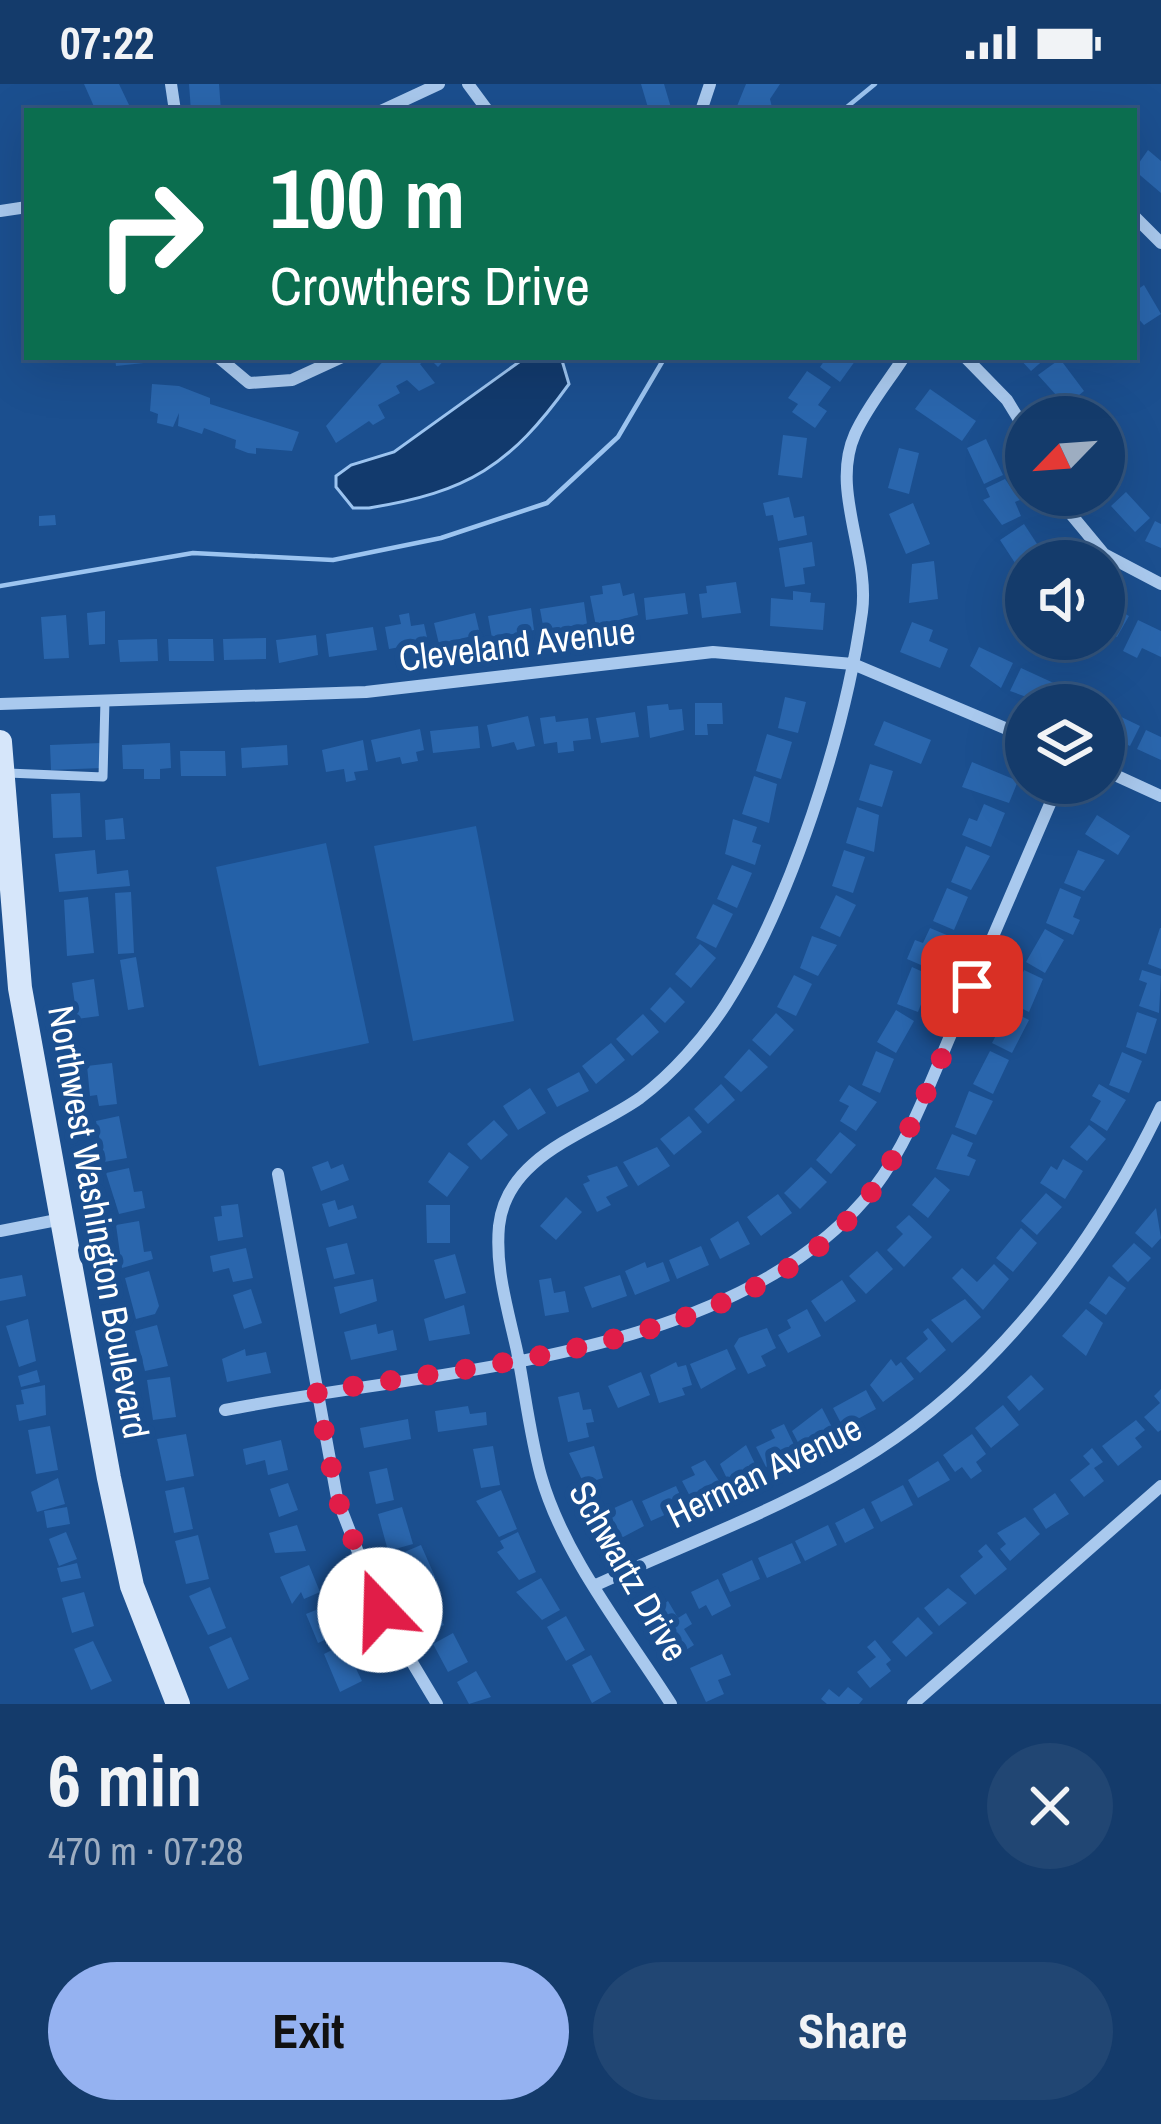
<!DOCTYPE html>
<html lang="en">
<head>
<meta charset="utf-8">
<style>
  :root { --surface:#143b6b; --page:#214673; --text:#f1f3f6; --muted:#9dadc1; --line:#33557e; --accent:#95b2f1 }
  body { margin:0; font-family:"Archivo Narrow",sans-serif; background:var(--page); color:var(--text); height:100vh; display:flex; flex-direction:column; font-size:45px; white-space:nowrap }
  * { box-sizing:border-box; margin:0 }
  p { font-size:39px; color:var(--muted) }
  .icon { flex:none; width:66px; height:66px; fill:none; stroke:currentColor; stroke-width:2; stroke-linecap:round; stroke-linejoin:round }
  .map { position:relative; height:1620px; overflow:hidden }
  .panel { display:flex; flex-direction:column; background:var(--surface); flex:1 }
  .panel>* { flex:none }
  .top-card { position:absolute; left:24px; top:24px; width:1113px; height:252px; border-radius:0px; box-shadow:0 12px 48px #0002,0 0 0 3px var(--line); background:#0b6e4f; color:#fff; overflow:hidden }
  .needle { width:78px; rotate:245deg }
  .buttons { position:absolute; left:1005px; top:312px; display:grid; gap:24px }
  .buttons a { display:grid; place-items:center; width:120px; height:120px; border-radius:50%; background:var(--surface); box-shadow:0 12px 48px #0002,0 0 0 3px var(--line); font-size:60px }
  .pin { position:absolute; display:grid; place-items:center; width:102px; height:102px; color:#fff; margin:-51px; border-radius:24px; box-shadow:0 6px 18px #0006 }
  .me { position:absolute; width:132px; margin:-66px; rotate:339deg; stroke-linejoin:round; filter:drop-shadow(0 0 9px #0008) }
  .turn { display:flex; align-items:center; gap:42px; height:252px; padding:0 48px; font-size:54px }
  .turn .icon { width:156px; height:156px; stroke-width:2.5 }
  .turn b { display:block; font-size:84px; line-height:102px }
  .round { display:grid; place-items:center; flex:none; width:126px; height:126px; border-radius:63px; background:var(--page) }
  .headline { display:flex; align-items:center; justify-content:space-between; height:204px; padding:0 48px }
  h1 { font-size:72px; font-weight:700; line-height:90px }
  .cta { display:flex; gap:24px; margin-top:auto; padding:24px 48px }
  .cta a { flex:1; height:138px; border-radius:72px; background:var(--accent); color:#111; font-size:48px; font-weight:700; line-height:138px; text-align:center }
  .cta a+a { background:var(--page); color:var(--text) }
  .status { display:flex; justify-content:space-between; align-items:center; height:84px; padding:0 60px; background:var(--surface); direction:ltr }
  .status svg { height:33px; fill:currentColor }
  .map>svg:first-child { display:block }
  .green { fill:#2461a8 }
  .water { fill:#123a6d; stroke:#9cc4f0; stroke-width:3 }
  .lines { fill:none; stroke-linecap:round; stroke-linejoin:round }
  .stream { stroke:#9cc4f0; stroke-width:4.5 }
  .building { fill:#2a66ad }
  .lane { stroke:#a9c9ee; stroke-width:9 }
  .street { stroke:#a9c9ee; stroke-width:12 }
  .secondary { stroke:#d6e6fa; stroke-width:24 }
  .route { stroke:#e11d48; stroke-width:21; stroke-dasharray:0 37.8 }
  .labels { text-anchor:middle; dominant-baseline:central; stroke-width:12; stroke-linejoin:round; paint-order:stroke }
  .street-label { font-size:36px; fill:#fff; stroke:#1b4f8f }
</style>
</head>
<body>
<div class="status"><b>07:22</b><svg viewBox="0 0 49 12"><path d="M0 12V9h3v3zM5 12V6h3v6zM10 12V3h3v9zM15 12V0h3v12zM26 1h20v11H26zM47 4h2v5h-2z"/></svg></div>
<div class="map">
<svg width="1161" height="1620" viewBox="0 0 1161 1620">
  <rect width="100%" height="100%" fill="#1b4f8f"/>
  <path class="green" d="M476 742 514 937 413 957 374 762Z
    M326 759 369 959 259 982 216 783Z"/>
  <path class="water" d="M526 273H561L569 300C510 382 468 408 369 424H353L336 403V392L351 381 394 368Z"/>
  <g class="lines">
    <path class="stream" d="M842 27 875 0
      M0 502 193 469 333 476 441 454 547 419 618 353 665 273"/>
  </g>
  <path class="building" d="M84 0H119L130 23 96 27Z
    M189 0H219L221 27H191Z
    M641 0H664L672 27H649Z
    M746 0H780L770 15 773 27H735Z
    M1148 66 1161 77V109L1134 86Z
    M1144 201 1161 230 1144 241 1134 230V208Z
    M115 273H152L153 278 116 282Z
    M387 273H447L438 283 429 274 420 280 435 299 419 307 407 296 396 302 400 309 378 321 385 334 373 341 369 337 336 359 326 342Z
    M827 273H858L840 298 820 283Z
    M1018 273H1047L1031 287Z
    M1060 275 1084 307 1066 322 1038 291Z
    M807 287 831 303 818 321 827 327 815 344 792 328 798 320 788 314Z
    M152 300 179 302 210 314V320L299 348 292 367 256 364V370L248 369 235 364 236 356 204 344 202 350 178 342 179 329 173 343 157 339 158 330 150 327Z
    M930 305 976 337 962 357 915 325Z
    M1086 319 1091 333H1067L1065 328Z
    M783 351 807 354 802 394 778 391Z
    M986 355 1003 391 984 400 967 364Z
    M899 364 919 369 909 410 888 404Z
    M1108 376 1121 401 1104 409V378Z
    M1005 395 1020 416 1015 418 1021 432 1002 441 983 416 990 413 986 404Z
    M1126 408 1150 434 1135 448 1111 422Z
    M789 413 794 434 804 432 807 451 778 457 773 431 766 432 763 419Z
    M913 419 930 460 906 470 889 430Z
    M55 431 56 441 39 442V432Z
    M1155 437 1161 440V464L1145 457Z
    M1024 440 1045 472 1015 479 1000 456Z
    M812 458 815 482 803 484 805 500 785 503 779 464Z
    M934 477 938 515 909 519 912 480Z
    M736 498 741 529 702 534 699 510 707 509 706 502Z
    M620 499 623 512 634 509 638 531 596 542 590 512 603 510 602 502Z
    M793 507 811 509 810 518 825 519 823 546 770 542 771 514 793 516Z
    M685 509 688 530 646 536 644 514Z
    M584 518 587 540 544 547 540 525Z
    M1104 518 1129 532 1117 553 1104 546Z
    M531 524 534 546 492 554 488 532Z
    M105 527V560L89 561 87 529Z
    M409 529 411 542 424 540 428 558 389 565 385 543 401 540 399 531Z
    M475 529 480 550 439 560 434 539Z
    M66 531 69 574 44 575 41 533Z
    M1138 536 1161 547V573L1142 564 1137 574 1123 567Z
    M912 538 933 546 929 557 948 565 940 584 900 568Z
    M373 543 377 566 329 573 326 550Z
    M316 551 318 571 279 579 276 556Z
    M266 554V575L224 576 223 555Z
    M157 555 158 577 120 578 118 556Z
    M168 555H213L214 577H169Z
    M979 563 1013 579 1001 604 970 582Z
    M1021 584 1058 601 1049 621 1010 607Z
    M1063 606 1097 621H1056Z
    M785 613 806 618 798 649 778 644Z
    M695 619H722L723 640H707L708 651H695Z
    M668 620 669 626 682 625 684 646 650 654 647 622Z
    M1107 626 1140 642 1130 662 1104 650Z
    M635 628 639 653 601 659 596 634Z
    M528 632 535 662 517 666 514 658 492 663 487 641Z
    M555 632 556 638 588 634 591 655 573 657 574 667 558 669 557 658 544 660 540 634Z
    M884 637 931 656 921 680 874 661Z
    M478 642 480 664 433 669 430 647Z
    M420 645 424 666 416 668 418 677 402 680 400 673 376 678 371 656Z
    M1146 646 1161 653V676L1137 665Z
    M767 650 792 658 781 695 756 687Z
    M363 656 368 686 354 688 356 696 346 698 344 685 326 688 322 666Z
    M101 659 102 684 51 686 50 661Z
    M170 659 171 684 160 685V695H144V685H123L122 661Z
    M287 661 288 681 242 684 241 664Z
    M180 667H225L226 692H181Z
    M972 678 1018 697 1009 719 962 703Z
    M870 680 893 687 882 723 859 716Z
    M754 692 777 700 769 739 742 730Z
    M80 709 82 753 53 754 51 710Z
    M984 720 1005 729 991 763 962 751 969 734 977 737Z
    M857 723 879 731 874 768 846 759Z
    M1097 731 1130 752 1118 771 1085 750Z
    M123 734 125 755 106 756 105 736Z
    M733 735 757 743 752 758 761 761 755 781 725 770Z
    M966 762 990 772 971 806 951 798Z
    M95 766 97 790 128 786 130 802 59 808 55 770Z
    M844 766 865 773 853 809 832 802Z
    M1078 766 1105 776 1084 807 1064 799Z
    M732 781 752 789 737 824 717 815Z
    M947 804 968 813 954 846 933 837Z
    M1060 804 1081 813 1073 833 1080 836 1073 851 1046 839Z
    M131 808 134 869 118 870 115 809Z
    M836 811 856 821 840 853 820 844Z
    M88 813 94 869 67 872 64 816Z
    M713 820 733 830 716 864 696 854Z
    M930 844 949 852 935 887 907 875 915 856 923 859Z
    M1160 844H1161V885L1148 880Z
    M1045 845 1064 856 1045 889 1026 878Z
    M812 852 837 861 818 892 800 884Z
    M700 860 716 874 691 904 675 890Z
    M136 873 144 923 128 926 120 876Z
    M912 883 932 892 918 928 897 920Z
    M1024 886 1043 895 1029 928 1010 919Z
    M1142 886 1161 892 1159 929 1139 922 1147 899 1139 896Z
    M794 891 812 900 796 932 777 923Z
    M94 895 99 932 77 935 72 899Z
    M670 903 685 918 665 939 650 925Z
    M896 926 914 937 896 969 877 958Z
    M1009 926 1029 936 1012 969 992 959Z
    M1137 928 1157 935 1146 970 1126 963Z
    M776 929 794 946 770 972 752 956Z
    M643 930 659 948 632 972 616 955Z
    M611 959 625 976 596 1000 582 982Z
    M749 965 768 983 741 1008 724 993Z
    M876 967 894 975 880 1009 862 1001Z
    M990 967 1009 976 993 1010 973 1000Z
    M1122 968 1142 977 1129 1009 1109 1001Z
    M112 979 117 1020 99 1022 97 1011 90 1012 87 982Z
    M579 988 589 1007 557 1023 547 1005Z
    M721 1000 735 1016 708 1040 694 1025Z
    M1099 1000 1126 1016 1107 1047 1090 1036 1101 1017 1092 1012Z
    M849 1001 877 1018 856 1047 840 1037 849 1022 839 1017Z
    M530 1004 546 1029 518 1046 503 1022Z
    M969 1007 993 1017 976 1051 955 1043Z
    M119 1032 127 1074 104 1078 96 1037Z
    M689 1032 702 1048 674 1071 660 1055Z
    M494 1036 508 1051 481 1076 467 1060Z
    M1089 1041 1106 1055 1087 1077 1070 1063Z
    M840 1048 856 1061 831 1090 816 1076Z
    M952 1050 973 1059 967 1072 976 1076 969 1092 936 1085Z
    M657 1063 670 1082 638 1102 623 1078Z
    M449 1068 469 1083 447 1113 428 1098Z
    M1063 1075 1083 1087 1065 1115 1040 1099 1051 1082 1057 1086Z
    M328 1077 331 1085 343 1080 349 1096 321 1107 312 1083Z
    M617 1082 628 1102 606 1113 611 1121 597 1128 583 1100 590 1097 587 1092Z
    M811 1083 827 1098 800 1125 784 1109Z
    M129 1084 134 1108 142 1107 145 1124 119 1130 106 1089Z
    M935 1093 950 1106 928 1134 912 1121Z
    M1046 1109 1062 1123 1037 1151 1021 1137Z
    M778 1110 792 1129 761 1152 747 1133Z
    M566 1113 582 1128 556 1156 540 1142Z
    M335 1116 338 1126 353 1121 357 1134 329 1143 322 1120Z
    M238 1120 243 1153 218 1157 214 1133 222 1132 221 1122Z
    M426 1121H450V1159H427Z
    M1156 1124 1161 1154 1152 1164 1135 1149Z
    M909 1131 932 1153 904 1183 887 1166 903 1150 896 1143Z
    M139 1137 144 1168 151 1167 153 1175 122 1184 116 1141Z
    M738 1137 750 1160 720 1175 710 1155Z
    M1021 1144 1037 1159 1013 1188 996 1174Z
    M347 1159 355 1190 334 1195 326 1164Z
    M1134 1159 1151 1174 1128 1198 1112 1182Z
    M701 1162 709 1181 677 1195 669 1176Z
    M246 1164 253 1194 233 1198 229 1184 213 1188 210 1172Z
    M877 1167 893 1185 866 1210 849 1192Z
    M455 1170 466 1209 445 1215 434 1176Z
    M645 1178 647 1184 663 1178 670 1197 635 1211 625 1187Z
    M994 1180 1009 1195 983 1226 952 1194 962 1184 977 1198Z
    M149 1187 159 1222 155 1230 136 1235 125 1194Z
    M22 1191 26 1212 0 1217V1195Z
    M620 1191 627 1212 592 1224 584 1203Z
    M1109 1192 1126 1204 1106 1231 1089 1219Z
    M551 1194 554 1209 565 1207 569 1228 545 1232 539 1196Z
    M373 1195 377 1217 340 1230 334 1203Z
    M842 1196 856 1217 825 1238 811 1217Z
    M251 1205 262 1239 244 1245 233 1211Z
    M965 1215 981 1233 952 1259 931 1236Z
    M464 1221 470 1250 429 1257 424 1235Z
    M807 1225 821 1252 788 1269 778 1251 791 1244 787 1236Z
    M1086 1225 1103 1239 1086 1272 1062 1252Z
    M28 1235 36 1277 19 1283 6 1242Z
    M376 1240 378 1250 393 1246 397 1266 351 1276 344 1248Z
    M157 1241 168 1282 145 1287 135 1247Z
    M767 1244 776 1264 761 1272 766 1282 748 1290 734 1262 739 1254Z
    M928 1244 946 1266 920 1289 906 1274 928 1255 923 1248Z
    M245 1265 246 1272 266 1268 271 1289 227 1298 222 1275Z
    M727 1265 736 1285 701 1305 690 1280Z
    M891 1275 896 1282 901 1278 914 1295 883 1318 870 1301Z
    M676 1278 678 1283 686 1281 692 1301 682 1304 685 1311 659 1319 650 1291Z
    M37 1286 40 1298 21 1303 18 1292Z
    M641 1288 650 1311 618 1324 608 1302Z
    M1031 1291 1044 1305 1019 1327 1007 1313Z
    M170 1293 176 1333 153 1336 147 1296Z
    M45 1301 46 1331 19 1337 16 1321 24 1320 21 1306Z
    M1161 1305V1346L1158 1348 1144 1333 1160 1319 1154 1312Z
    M866 1306 876 1325 843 1343 833 1324Z
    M579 1308 583 1326 591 1325 594 1338 586 1339 589 1353 568 1358 558 1313Z
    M1003 1321 1019 1341 991 1364 975 1344Z
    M468 1322 470 1330 486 1328 487 1341 438 1348 435 1327Z
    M822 1324 835 1349 802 1366 792 1347Z
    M408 1335 411 1355 364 1364 360 1344Z
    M1136 1336 1145 1346 1135 1354 1142 1363 1118 1382 1102 1362Z
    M784 1340 797 1367 766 1383 756 1363 775 1354 771 1346Z
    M50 1342 58 1386 36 1390 28 1346Z
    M186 1350 194 1392 166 1397 157 1355Z
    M972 1350 986 1370 976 1378 982 1387 971 1395 962 1383 955 1388 943 1371Z
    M281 1356 288 1386 268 1391 265 1376 246 1381 243 1365Z
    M746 1361 759 1388 730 1401 720 1380Z
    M493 1362 500 1401 481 1404 473 1365Z
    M594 1362 603 1394 584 1400 569 1369Z
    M1092 1364 1103 1378 1094 1384 1104 1397 1084 1413 1070 1396 1090 1380 1083 1372Z
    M705 1376 723 1403 693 1418 682 1397 695 1391 691 1383Z
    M938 1377 950 1396 918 1414 908 1396Z
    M387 1384 394 1416 376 1420 369 1388Z
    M58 1394 65 1420 37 1428 31 1408Z
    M288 1399 298 1426 279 1433 270 1405Z
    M903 1401 913 1421 881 1438 871 1418Z
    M676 1402 685 1422 651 1437 642 1417Z
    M184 1403 193 1445 174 1449 165 1407Z
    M501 1406 517 1445 499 1453 476 1417Z
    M1055 1409 1069 1430 1046 1445 1033 1425Z
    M632 1416 644 1442 608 1461 599 1442 607 1439 603 1429Z
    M67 1423 70 1440 47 1444 44 1427Z
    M402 1423 413 1460 388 1467 378 1430Z
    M864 1424 874 1444 845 1459 835 1439Z
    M1025 1433 1040 1450 1010 1477 1000 1465 1006 1460 997 1449Z
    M297 1441 306 1467 275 1469 269 1449Z
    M828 1441 837 1461 805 1477 795 1457Z
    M66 1448 77 1475 59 1482 49 1455Z
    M518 1448 536 1488 519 1496 497 1468 504 1464 500 1457Z
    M198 1451 209 1495 186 1500 175 1457Z
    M792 1459 801 1479 767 1494 758 1474Z
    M986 1460 1007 1485 975 1511 960 1492 983 1473 978 1467Z
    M421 1461 436 1495 407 1508 399 1489 409 1485 402 1469Z
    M752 1476 760 1495 730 1508 722 1490Z
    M77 1479 81 1494 61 1498 57 1484Z
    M309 1481 320 1508 304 1515 301 1508 292 1520 280 1493Z
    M541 1494 560 1526 542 1536 516 1508Z
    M718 1495 731 1522 712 1532 706 1521 699 1525 691 1508Z
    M210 1503 226 1544 208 1551 189 1512Z
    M948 1504 967 1519 939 1542 924 1524Z
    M84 1508 94 1542 72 1549 62 1514Z
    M429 1510 444 1541 427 1550 411 1518Z
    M668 1517 678 1534 686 1529 692 1540 684 1545 694 1561 676 1572 652 1542 660 1537 654 1526Z
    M326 1522 338 1550 318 1559 306 1530Z
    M566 1532 585 1566 566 1577 547 1543Z
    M918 1533 933 1549 906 1573 892 1558Z
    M453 1549 468 1578 448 1588 433 1560Z
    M231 1553 249 1595 228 1605 209 1563Z
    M875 1556 891 1576 886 1580 891 1587 870 1604 857 1588 876 1573 867 1563Z
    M93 1557 112 1597 91 1606 74 1565Z
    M344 1560 362 1597 340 1608 324 1570Z
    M722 1570 731 1591 718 1596 724 1610 706 1618 690 1584Z
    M591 1571 611 1608 592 1619 572 1581Z
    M476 1587 491 1613 469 1620 457 1598Z
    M848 1603 863 1615 859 1620H827L821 1615 829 1605 839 1613Z"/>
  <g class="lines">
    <path class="lane" d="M8 689 103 693 105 616"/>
    <path class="street" d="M171 0 175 27
      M468 0 488 27
      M381 27 439 0
      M701 27 710 0
      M0 127 27 123
      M1134 132 1161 159
      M218 273 249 299 292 296 342 273
      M965 273 1007 316 1026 347
      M1055 411 1104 470 1161 500
      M0 620 366 608 713 568 853 580 1026 653
      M1104 686 1161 712
      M278 1090 337 1414 380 1525 437 1620
      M0 1147 62 1135
      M225 1326C427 1286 739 1278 874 1104 908 1060 929 1001 951 950 987 866 1023 783 1059 699
      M596 1501C689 1458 791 1422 877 1366 1002 1285 1097 1156 1161 1023
      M671 1620C626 1549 564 1473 541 1392 530 1352 525 1308 517 1267 508 1226 495 1185 499 1142 507 1070 589 1050 640 1014 672 990 704 954 726 920 791 818 845 649 862 528 870 469 830 406 855 350 867 323 888 298 904 273
      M913 1620 1161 1402"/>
    <path class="secondary" d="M0 658 20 904 109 1394 132 1502 178 1620"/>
  </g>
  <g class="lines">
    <path class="route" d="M380 1526 337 1414 317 1308C489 1279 772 1259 877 1100 917 1040 943 969 972 902"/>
  </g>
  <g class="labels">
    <g class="street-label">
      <text transform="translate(517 560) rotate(-7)">Cleveland Avenue</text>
      <text transform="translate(99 1138) rotate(80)">Northwest Washington Boulevard</text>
      <text transform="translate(764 1387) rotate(-26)">Herman Avenue</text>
      <text transform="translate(629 1487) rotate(60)">Schwartz Drive</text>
    </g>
  </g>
</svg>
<div class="buttons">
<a><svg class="needle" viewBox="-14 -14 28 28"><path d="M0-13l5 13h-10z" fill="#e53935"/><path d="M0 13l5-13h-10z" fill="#9dadc1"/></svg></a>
<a><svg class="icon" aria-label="sound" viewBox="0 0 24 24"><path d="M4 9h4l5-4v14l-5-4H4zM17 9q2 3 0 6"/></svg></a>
<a><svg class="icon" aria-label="layers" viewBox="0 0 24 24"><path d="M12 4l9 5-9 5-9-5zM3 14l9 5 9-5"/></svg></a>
</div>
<div class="pin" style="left:972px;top:902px;background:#d93025"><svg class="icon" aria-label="arrive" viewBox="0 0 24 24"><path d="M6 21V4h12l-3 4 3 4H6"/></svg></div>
<svg class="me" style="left:380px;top:1526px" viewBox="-20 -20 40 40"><circle r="19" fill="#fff"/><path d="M0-13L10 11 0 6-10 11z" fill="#e11d48"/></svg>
<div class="top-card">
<div class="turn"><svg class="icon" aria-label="right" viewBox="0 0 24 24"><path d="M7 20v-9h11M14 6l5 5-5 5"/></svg><div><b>100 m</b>Crowthers Drive</div></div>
</div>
</div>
<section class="panel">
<div class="headline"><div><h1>6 min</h1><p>470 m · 07:28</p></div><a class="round"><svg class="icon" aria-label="close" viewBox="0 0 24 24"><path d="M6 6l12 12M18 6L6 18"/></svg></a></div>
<div class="cta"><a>Exit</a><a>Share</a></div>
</section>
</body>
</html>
